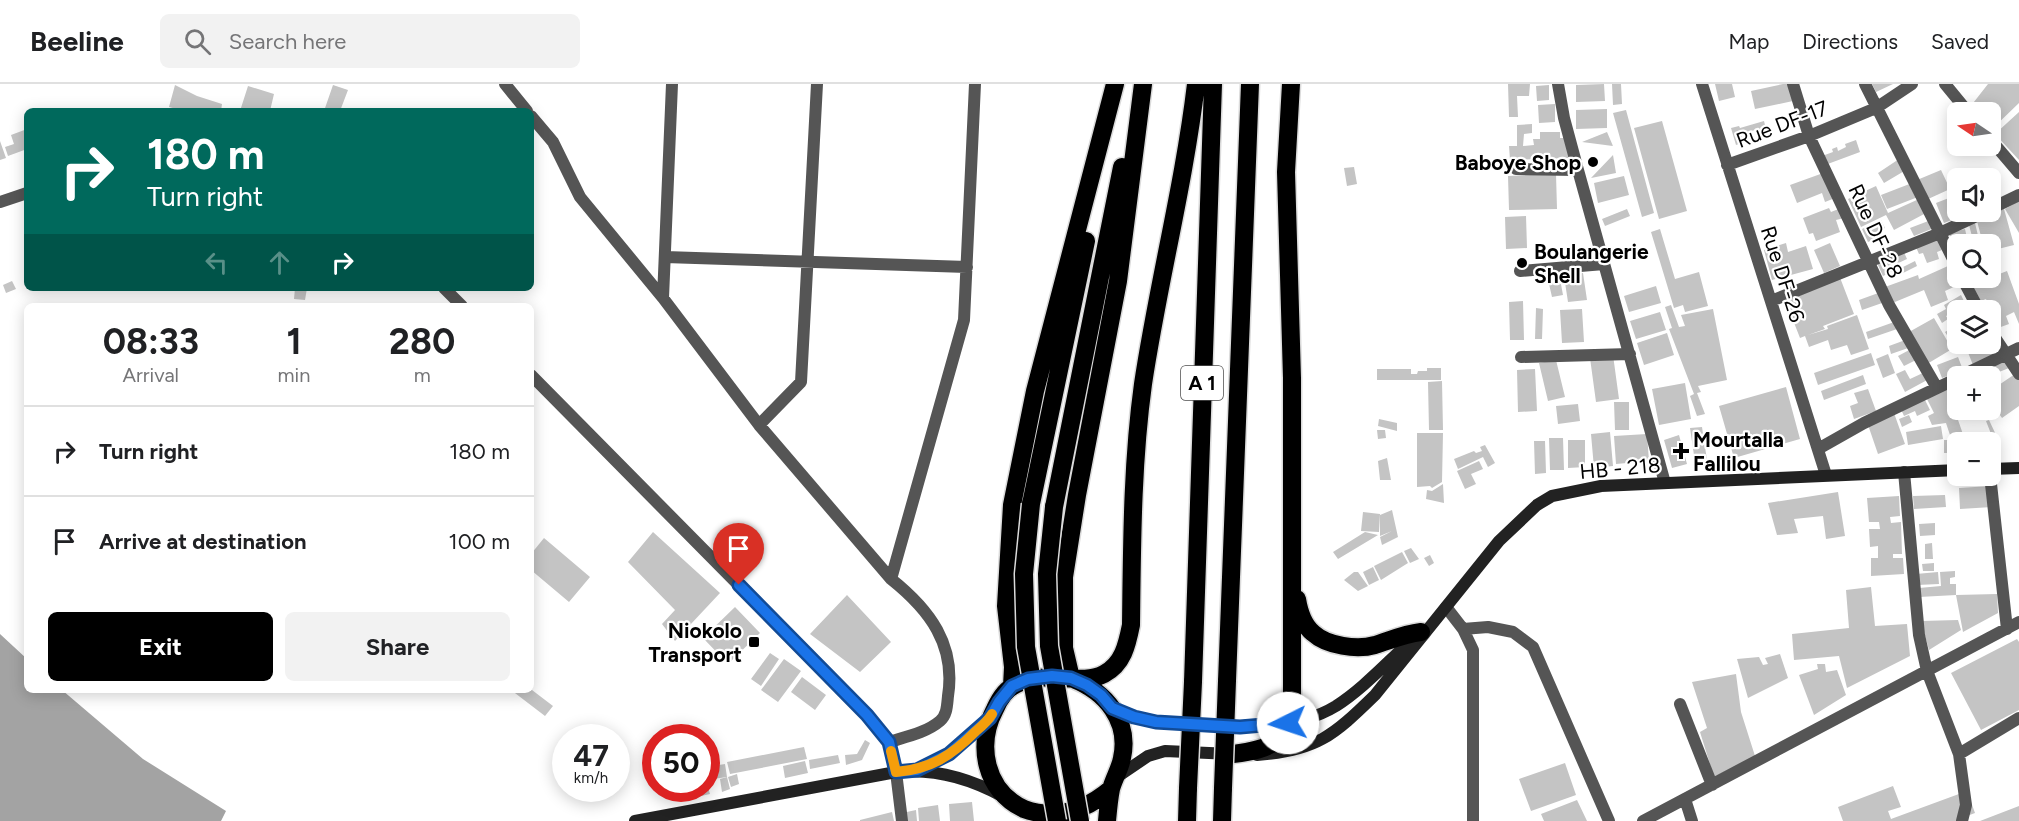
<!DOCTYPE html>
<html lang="en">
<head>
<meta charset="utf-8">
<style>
  :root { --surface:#fff; --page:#f2f2f2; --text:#202124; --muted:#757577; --line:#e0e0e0; --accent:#000 }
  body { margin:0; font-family:Figtree,sans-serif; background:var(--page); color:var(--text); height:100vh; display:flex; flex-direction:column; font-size:22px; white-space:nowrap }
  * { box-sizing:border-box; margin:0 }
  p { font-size:20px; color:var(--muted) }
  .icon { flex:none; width:33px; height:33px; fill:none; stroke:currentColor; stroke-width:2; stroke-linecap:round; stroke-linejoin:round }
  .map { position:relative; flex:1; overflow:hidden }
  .side { position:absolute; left:24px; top:219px; width:510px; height:390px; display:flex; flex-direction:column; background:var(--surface); border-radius:9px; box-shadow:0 3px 15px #0003 }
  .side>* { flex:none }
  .hud { position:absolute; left:24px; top:24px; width:510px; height:183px; border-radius:9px; box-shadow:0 3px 15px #0003; background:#00695c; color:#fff; overflow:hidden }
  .needle { width:39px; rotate:283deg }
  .controls { position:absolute; left:1947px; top:18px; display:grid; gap:12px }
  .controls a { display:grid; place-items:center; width:54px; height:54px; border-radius:9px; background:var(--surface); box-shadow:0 3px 15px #0003; font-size:30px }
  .speed { position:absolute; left:552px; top:640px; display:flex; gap:12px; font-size:30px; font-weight:700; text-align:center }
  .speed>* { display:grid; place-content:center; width:78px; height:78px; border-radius:50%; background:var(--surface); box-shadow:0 3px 15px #0003; line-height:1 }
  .speed small { font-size:15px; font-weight:400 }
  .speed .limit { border:9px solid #d22; background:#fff; color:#111 }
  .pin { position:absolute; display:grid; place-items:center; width:51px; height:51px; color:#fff; margin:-62px -26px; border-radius:50% 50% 50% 0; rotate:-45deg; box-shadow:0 0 6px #0007 }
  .pin .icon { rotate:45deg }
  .me { position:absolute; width:66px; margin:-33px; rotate:266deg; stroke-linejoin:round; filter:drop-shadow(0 0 4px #0008) }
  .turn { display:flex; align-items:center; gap:21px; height:126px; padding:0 24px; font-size:27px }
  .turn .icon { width:78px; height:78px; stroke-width:2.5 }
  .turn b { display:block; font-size:42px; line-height:51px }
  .lanes { display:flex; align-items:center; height:57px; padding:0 24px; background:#0003; justify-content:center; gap:30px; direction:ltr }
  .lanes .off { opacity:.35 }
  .eta { display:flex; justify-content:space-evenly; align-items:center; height:102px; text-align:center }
  .eta b { font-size:36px; font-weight:700; line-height:42px }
  .button { display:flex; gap:12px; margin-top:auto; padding:12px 24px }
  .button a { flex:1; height:69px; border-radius:9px; background:var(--accent); color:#fff; font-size:24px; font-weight:700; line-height:69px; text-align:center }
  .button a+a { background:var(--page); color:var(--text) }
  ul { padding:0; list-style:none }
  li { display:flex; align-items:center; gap:18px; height:90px; padding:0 24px; border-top:2px solid var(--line) }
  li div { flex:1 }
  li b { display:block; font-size:22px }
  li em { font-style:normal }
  header { display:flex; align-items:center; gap:36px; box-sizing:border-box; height:84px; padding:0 30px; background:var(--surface); border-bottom:2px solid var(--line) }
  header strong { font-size:28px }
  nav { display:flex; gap:33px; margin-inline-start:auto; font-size:21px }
  .search { width:420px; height:54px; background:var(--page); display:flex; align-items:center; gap:15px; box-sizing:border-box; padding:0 21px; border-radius:9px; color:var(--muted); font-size:22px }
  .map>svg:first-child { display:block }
  .water { fill:#a3a3a3 }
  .building { fill:#c4c4c4 }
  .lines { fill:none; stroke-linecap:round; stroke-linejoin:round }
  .highway-casing { stroke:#dbdbdb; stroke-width:21 }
  .street { stroke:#555; stroke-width:12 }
  .secondary { stroke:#222; stroke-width:12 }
  .highway { stroke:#000; stroke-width:18 }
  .highway-bridge-casing { stroke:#dbdbdb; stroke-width:21; stroke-linecap:butt }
  .highway-bridge { stroke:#000; stroke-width:18 }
  .route-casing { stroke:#114b97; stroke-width:15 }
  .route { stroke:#1a73e8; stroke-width:10 }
  .slow { stroke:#f59e0b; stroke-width:10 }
  .poi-dot { fill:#000; stroke:#fff; stroke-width:2 }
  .labels { text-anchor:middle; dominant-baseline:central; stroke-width:4.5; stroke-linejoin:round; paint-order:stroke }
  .shield { fill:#fff; stroke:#4c4c4c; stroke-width:1.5 }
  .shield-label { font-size:20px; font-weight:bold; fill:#000 }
  .street-label { font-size:21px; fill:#000; stroke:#fff }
  .poi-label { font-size:21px; font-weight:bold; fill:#000; stroke:#fff; text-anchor:end }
</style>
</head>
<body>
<header>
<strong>Beeline</strong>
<div class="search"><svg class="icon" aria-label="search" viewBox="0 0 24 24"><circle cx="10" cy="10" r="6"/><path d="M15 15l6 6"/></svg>Search here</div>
<nav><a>Map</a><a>Directions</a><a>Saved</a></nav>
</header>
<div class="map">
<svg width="2019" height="737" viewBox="0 0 2019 737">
  <rect width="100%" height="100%" fill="#fff"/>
  <path class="water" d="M0 550 27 575V606H62L143 675 226 727 221 737H0Z"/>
  <path class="building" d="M1508 0H1530L1529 12H1517L1518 33H1509Z
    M1604 0 1605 17 1576 18V1Z
    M1612 0H1621L1622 20 1613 21Z
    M1715 0H1732L1735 13 1719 17Z
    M1783 0H1789L1793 17 1755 25 1751 7Z
    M1872 0H1893L1876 8Z
    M1988 0H2019V19L1990 47V28H1973L1970 23Z
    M175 1 197 12 222 20 221 27H184L169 23Z
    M333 1 348 6 340 27H324Z
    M1549 1V16L1537 17 1536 2Z
    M248 2 274 10 270 27H240Z
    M1555 20V38L1539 39 1538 21Z
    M1607 25V44L1576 45V26Z
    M1626 26 1654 129 1642 133 1613 29Z
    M2019 28V76L1995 50Z
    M1662 37 1687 127 1659 135 1634 44Z
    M1764 37 1767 49 1757 51 1755 46 1741 50 1744 58 1736 61 1731 44 1739 42 1740 44Z
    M1532 40V49L1524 50 1523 62 1534 61 1533 55H1540V48H1560V54H1568L1569 74 1510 76 1509 62H1517V41Z
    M27 45V65L8 72 5 63 14 60 11 51Z
    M1607 48 1613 62 1582 58Z
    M1856 56 1860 68 1825 81 1822 72 1833 68 1832 65 1837 63 1838 67 1846 63 1845 60Z
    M0 57 6 74 0 76Z
    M1613 71 1616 89 1591 94Z
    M1899 75 1906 86 1884 99 1878 89Z
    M1354 83 1357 100 1347 102 1344 84Z
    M1941 86 1950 105 1926 116 1917 96Z
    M1826 88 1835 114 1825 118 1822 109 1797 119 1790 101Z
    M1556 90 1557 125 1509 126 1508 92Z
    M1624 92 1629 111 1598 119 1594 99Z
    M1912 99 1918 113 1887 125 1881 111Z
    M1876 102 1888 129 1919 115 1926 129 1894 146 1886 131 1861 143 1848 115Z
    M1954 112 1958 121V128H1960L1962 132 1944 139 1936 119Z
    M2019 117V149L2005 125Z
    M1829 124 1831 128 1841 124 1844 134 1836 136 1840 148 1816 157 1813 149 1809 150 1803 134Z
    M1627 125 1630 132 1605 142 1602 135Z
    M2004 125 2014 161 1990 167V160H1983L1976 133Z
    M1526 132 1527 164 1506 165 1505 133Z
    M1881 136 1885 144 1877 148 1879 153 1868 158 1862 145Z
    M1931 136 1934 144 1914 152 1910 144Z
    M1975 139 1980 160H1974L1969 141Z
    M1660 145 1675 195 1699 188 1708 222 1685 228 1683 221 1674 224 1651 148Z
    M1965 145 1967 154 1952 158 1949 149Z
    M1937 153 1942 166 1937 168 1939 175 1927 179 1923 169 1919 170 1915 161Z
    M1786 159 1788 168 1806 162 1813 185 1772 196 1764 166Z
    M1830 159 1840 182 1824 189 1814 166Z
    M1903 166 1907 175 1892 182 1894 187 1883 192 1877 179Z
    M1915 177 1917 182 1903 189 1901 184Z
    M1948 182 1956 202 1945 207 1948 216 1931 223 1924 206 1890 220 1885 203 1918 191 1919 195Z
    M1558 184 1563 211 1552 213 1546 187Z
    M2007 187 2019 220V240L2014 228 2006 232 2009 240 1998 244 1986 215 1978 218 1971 201Z
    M1583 189 1587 216 1568 218 1564 192Z
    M1839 191 1854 230 1823 242 1825 245 1808 251 1828 245 1827 242 1857 231 1869 265 1851 271 1847 261 1831 266 1828 256 1809 263 1805 252 1800 254 1784 213Z
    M12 197 16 205 6 209 3 201Z
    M1656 202 1661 219 1629 228 1624 212Z
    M295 204H307L305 216 294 215Z
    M1881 208 1885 218 1862 226 1859 216Z
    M1961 211 1966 221 1946 232 1948 235 1942 239 1937 230 1946 225 1944 221Z
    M1523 217 1524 256H1510L1509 218Z
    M1671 221 1679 243 1685 242 1681 231 1713 225 1727 296 1698 302 1701 308 1697 309 1705 330 1697 332 1690 312 1694 310 1669 245 1672 244 1665 223Z
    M1536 224 1543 225 1542 255H1535Z
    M1582 225 1584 258 1562 259 1560 226Z
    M1660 228 1666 246 1636 255 1630 237Z
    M1934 234 1952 265 1927 280 1909 248Z
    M1897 237 1900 244 1868 255 1866 248Z
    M1958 240V256L1952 259 1945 248Z
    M1667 249 1674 271 1644 281 1637 259Z
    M1908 255 1911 263 1891 270 1889 262Z
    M1993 256 1999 271 1973 281 1967 266 1985 260H1990Z
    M1913 264 1918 275 1904 282 1898 272Z
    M1871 269 1875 281 1818 301 1814 289Z
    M1888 270 1895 289 1883 294 1876 275Z
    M1613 271 1619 315 1596 318 1590 274Z
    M1958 273 1963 286 1942 294 1937 281Z
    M1556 276 1565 313 1548 317 1539 279Z
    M2005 276 2009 284 1989 292 1985 286Z
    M1427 284H1441V296H1377V285H1411V290H1417L1418 287H1427Z
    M1535 285 1537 327 1518 328 1517 286Z
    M1905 286 1910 295 1925 288 1929 295 1905 308 1896 290Z
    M2015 290 2019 295V322L2002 334 1991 318 1995 316 1993 313 1990 315V307Z
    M1863 291 1866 300 1824 316 1821 307Z
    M1958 296V326H1971L1957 333 1965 356 1953 360 1946 339 1932 341 1928 332 1934 329 1926 313Z
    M1442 297 1443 346H1429L1428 298Z
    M1685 299 1691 335 1659 341 1652 305Z
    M1786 303 1800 355 1734 374 1719 322Z
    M1868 305 1876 327 1854 335 1850 322 1858 319 1854 309Z
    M1923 312 1930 326 1917 332 1915 327 1904 332 1900 323Z
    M1614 318H1629V346H1615Z
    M1578 320 1580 337 1558 340 1556 322Z
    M1894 329 1905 360 1878 370 1867 338Z
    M1909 331 1912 338 1902 343 1899 335Z
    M1379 335 1397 339V347L1378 342Z
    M1989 336 1997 353 1993 355 1986 337Z
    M1941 342 1943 355 1908 361 1906 348Z
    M1702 343 1707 376 1695 378 1690 344Z
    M1377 346H1385L1386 354 1378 355Z
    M1610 348 1613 382 1594 384 1591 350Z
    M1417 349H1443L1442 398 1432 404 1430 402 1417 403Z
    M1647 350 1649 377 1616 380 1614 352Z
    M1679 351 1687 380 1672 384 1664 356Z
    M1549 354H1563L1564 386H1550Z
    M1568 356H1585V383L1568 384Z
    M1944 356H1950L1951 369H1944Z
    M1534 357H1545L1546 389 1535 390Z
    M1485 361 1495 379 1488 383 1483 373 1458 385 1454 375 1474 367 1476 369 1482 367 1480 363Z
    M1387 374 1391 396H1380L1378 377Z
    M1479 377 1483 385 1471 390 1476 400 1465 405 1457 387Z
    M1443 400 1444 419 1426 415 1427 406 1432 407Z
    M1991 402 1992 423 1960 425 1959 404Z
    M1838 408 1845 452 1826 455 1823 432 1794 435 1798 449 1777 451 1768 419Z
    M1945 411 1946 423 1914 425 1913 412Z
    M1899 412 1900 432 1890 433 1891 439 1901 438 1902 470H1893V474H1903L1904 490 1871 492V474H1878V462L1870 463 1869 445H1880L1879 438H1869L1867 414Z
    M1392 426 1398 453 1382 461 1380 453 1392 447 1380 452V431Z
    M1363 428 1380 430 1379 448 1361 447Z
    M1935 439V451L1920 452 1919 440Z
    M653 448 720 509 675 557 662 540 675 526 628 478Z
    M1365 448 1378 451 1338 475 1333 468Z
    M544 454 590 493 569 518 531 486V470Z
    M1932 459 1933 475H1925V460Z
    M1411 464 1419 475 1410 479 1404 467Z
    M1402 468 1408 479 1381 496 1374 482Z
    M1430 471 1434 479 1429 482 1424 474Z
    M1934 479V487H1923L1922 480Z
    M1373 483 1379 496 1369 501 1363 488Z
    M1955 487V493L1950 494V500H1956V511L1919 513V504L1941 502 1940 488Z
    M1354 488H1358L1368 502 1358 507 1344 496Z
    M1938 488 1939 500 1917 501 1916 490Z
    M1871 503 1875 542 1907 540 1910 572 1847 604 1839 572 1794 576 1792 550 1849 544 1846 506Z
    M1997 510 1998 529 1963 548 1956 511Z
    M847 511 891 558 860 588 810 550Z
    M735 523 760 549 728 580 703 554Z
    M1958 536 1961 546 1929 566 1921 537Z
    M2017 555 2019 558V626L1981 646 1951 589Z
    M770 569 779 575 761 602 751 595Z
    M1780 570 1788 594 1748 614 1737 575 1759 573 1763 581 1768 580 1765 574Z
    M784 575 801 587 778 618 761 606Z
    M1817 580H1825L1826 588 1837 586 1846 611 1814 631 1799 591 1818 585Z
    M1736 590 1741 628 1755 672 1714 693 1700 648 1707 644 1692 598Z
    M802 593 826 611 815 626 791 608Z
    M511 606H532L553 622 545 632Z
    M865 656 870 659 862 676 846 681 845 671 857 670Z
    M804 663 807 675 730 690 727 678Z
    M838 671 840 679 810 685 809 676Z
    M805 677 808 689 785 694 783 682Z
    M1565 679 1576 711 1531 727 1519 695Z
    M725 680 727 693 706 696V683Z
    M737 690 739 700 731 703 728 693Z
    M727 693 730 705 722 708 720 695Z
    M706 696 710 710 692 714 690 705H706Z
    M1893 702 1901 723 1888 727 1891 735 1967 707 1975 729 1959 735 1960 737H1843L1838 723Z
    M1577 716 1587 737H1544L1541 730Z
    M972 718 974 737H950L949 720Z
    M938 721 940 737H919L918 724Z
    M2019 722V737H1980Z
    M916 726 917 737H904L902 729Z
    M892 728 894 737H860V736Z"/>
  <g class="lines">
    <defs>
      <path id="highway" d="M1031 420 1086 157
        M1054 423 1122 83
        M1297 515C1299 527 1303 541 1313 549 1327 562 1357 566 1375 561 1391 556 1404 550 1421 548
        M1071 594 1064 564V493L1077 411 1118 197 1143 0
        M1073 595C1106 608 1130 637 1122 674 1120 685 1114 694 1111 705 1109 715 1108 726 1107 737
        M1227 597 1250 0
        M1193 598 1213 0
        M1012 602 1013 583 1006 522 1012 421 1035 307 1115 0
        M1233 670C1273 665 1285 659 1292 618V294L1286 88 1291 0
        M1111 705C1086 726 1057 737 1024 725 985 707 976 661 995 625 999 616 1006 605 1015 601 1045 584 1079 603 1104 590 1123 580 1127 561 1131 541 1132 461 1132 380 1143 300 1158 200 1184 101 1196 0
        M1187 737 1188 704
        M1222 737 1223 704"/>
    </defs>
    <use href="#highway" class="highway-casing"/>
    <path class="street" d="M505 0 527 27
      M1558 0 1564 34 1578 86 1665 399
      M1702 0 1826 391
      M1793 0 1809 52 1889 221 1937 304
      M1865 0 1958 185
      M1945 0 1968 28
      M531 32 553 58 580 113 663 214 759 341 891 495C930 526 956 561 948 612 947 622 947 631 940 637 926 649 905 653 889 658
      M1990 55 2019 89
      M1727 81 1809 52 1876 24 1912 0
      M1516 85 1578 86
      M0 118 27 109
      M1990 125 2019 111
      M665 173 967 183
      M1520 187 1604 180
      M1962 194 1979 226
      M444 204 462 222
      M663 214 672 0
      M1771 217 1940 149 1985 128
      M1990 246 2019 290
      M1521 273 1630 270
      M531 291 867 631 889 658 896 688 902 737
      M1961 292 2019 264
      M759 341 801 298 817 0
      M1818 365 1864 339 1958 294
      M1904 388 1919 551 1927 587 1959 670 1966 721 1962 737
      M1990 391 2007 545
      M891 495 964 236 975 0
      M1446 523 1463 545 1473 566V737
      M1463 545 1488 543 1513 548 1533 563 1609 737
      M1680 620 1712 701
      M1959 670 2019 634
      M1685 715 1692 737
      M1643 737 2019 538"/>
    <path class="secondary" d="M1990 385 2019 384
      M1112 624C1126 630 1140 635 1156 638 1169 640 1183 639 1197 640 1243 643 1295 647 1336 622 1364 604 1387 578 1412 556
      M1257 671C1316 667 1333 652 1375 611L1499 457 1537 421 1552 412 1601 402 1958 386
      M918 685C952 671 964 659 990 634
      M1117 693 1148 672 1165 667 1231 670
      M635 737 896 688C934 684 969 694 1002 712"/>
    <use href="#highway" class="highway"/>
    <defs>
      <path id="highway-bridge" d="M1031 420 1024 490 1026 563 1057 737
        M1054 423 1047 490 1049 562 1080 737
        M1188 704 1193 598
        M1223 704 1227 597"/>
    </defs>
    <use href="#highway-bridge" class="highway-bridge-casing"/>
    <use href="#highway-bridge" class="highway-bridge"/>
  </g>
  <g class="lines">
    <defs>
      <path id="route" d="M739 501 867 631 889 658 896 688 917 686 949 670 990 634 999 618 1012 602 1028 595 1052 592 1071 594 1087 601 1101 611 1112 624 1134 633 1156 638 1240 643 1288 639"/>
    </defs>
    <use href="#route" class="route-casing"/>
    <use href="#route" class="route"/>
    <path class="slow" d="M891 667 896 688C931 685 951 672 976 647 982 642 988 637 992 630"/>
  </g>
  <g class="poi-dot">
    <circle cx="1593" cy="78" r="6"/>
    <circle cx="1522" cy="179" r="6"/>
    <path d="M1678 358h6v6h6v6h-6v6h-6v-6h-6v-6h6z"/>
    <rect x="748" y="552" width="12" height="12" rx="3"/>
  </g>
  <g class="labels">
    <rect class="shield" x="1181" y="282" width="42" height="34" rx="4.5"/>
    <g class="shield-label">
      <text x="1202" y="299">A 1</text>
    </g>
    <g class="street-label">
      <text transform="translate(1782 40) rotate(-21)">Rue DF-17</text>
      <text transform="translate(1876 147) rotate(65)">Rue DF-28</text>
      <text transform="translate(1783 190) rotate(72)">Rue DF-26</text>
      <text transform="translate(1620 384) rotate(-5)">HB - 218</text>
    </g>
    <g class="poi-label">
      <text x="1581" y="78">Baboye Shop</text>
      <text x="1534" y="167" text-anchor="start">Boulangerie<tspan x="1534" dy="24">Shell</tspan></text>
      <text x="1693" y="355" text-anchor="start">Mourtalla<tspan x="1693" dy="24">Fallilou</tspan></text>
      <text x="742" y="546">Niokolo<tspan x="742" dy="24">Transport</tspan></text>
    </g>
  </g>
</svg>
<div class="controls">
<a><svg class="needle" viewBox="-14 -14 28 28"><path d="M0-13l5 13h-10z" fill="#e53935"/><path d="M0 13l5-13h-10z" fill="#757577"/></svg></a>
<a><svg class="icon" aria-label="sound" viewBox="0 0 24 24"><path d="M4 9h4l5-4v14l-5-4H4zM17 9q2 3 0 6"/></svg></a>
<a><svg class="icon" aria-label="search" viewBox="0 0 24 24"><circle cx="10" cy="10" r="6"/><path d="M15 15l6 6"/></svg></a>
<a><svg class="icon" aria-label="layers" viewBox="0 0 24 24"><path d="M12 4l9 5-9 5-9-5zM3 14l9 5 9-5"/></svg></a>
<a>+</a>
<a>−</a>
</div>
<div class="speed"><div>47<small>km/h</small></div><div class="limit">50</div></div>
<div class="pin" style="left:739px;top:501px;background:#d93025"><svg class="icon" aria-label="arrive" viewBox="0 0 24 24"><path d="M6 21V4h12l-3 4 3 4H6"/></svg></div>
<svg class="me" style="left:1288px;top:639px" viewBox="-20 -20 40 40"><circle r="19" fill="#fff"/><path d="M0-13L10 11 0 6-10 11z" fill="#1a73e8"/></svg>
<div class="hud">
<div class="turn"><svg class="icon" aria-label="right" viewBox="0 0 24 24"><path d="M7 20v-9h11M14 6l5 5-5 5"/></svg><div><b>180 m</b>Turn right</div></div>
<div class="lanes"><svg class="icon off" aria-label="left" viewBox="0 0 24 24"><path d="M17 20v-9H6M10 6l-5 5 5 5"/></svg><svg class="icon off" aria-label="ahead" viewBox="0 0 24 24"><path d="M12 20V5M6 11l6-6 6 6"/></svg><svg class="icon" aria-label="right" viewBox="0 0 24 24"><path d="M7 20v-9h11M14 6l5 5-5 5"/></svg></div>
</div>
<section class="side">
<div class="eta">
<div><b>08:33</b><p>Arrival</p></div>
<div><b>1</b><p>min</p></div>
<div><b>280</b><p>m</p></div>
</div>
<ul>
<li><svg class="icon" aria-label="right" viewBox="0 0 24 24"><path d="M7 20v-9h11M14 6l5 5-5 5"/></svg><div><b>Turn right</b></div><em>180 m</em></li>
<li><svg class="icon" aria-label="arrive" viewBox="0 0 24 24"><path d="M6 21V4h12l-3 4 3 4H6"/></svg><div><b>Arrive at destination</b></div><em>100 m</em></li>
</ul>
<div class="button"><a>Exit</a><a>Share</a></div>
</section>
</div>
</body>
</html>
